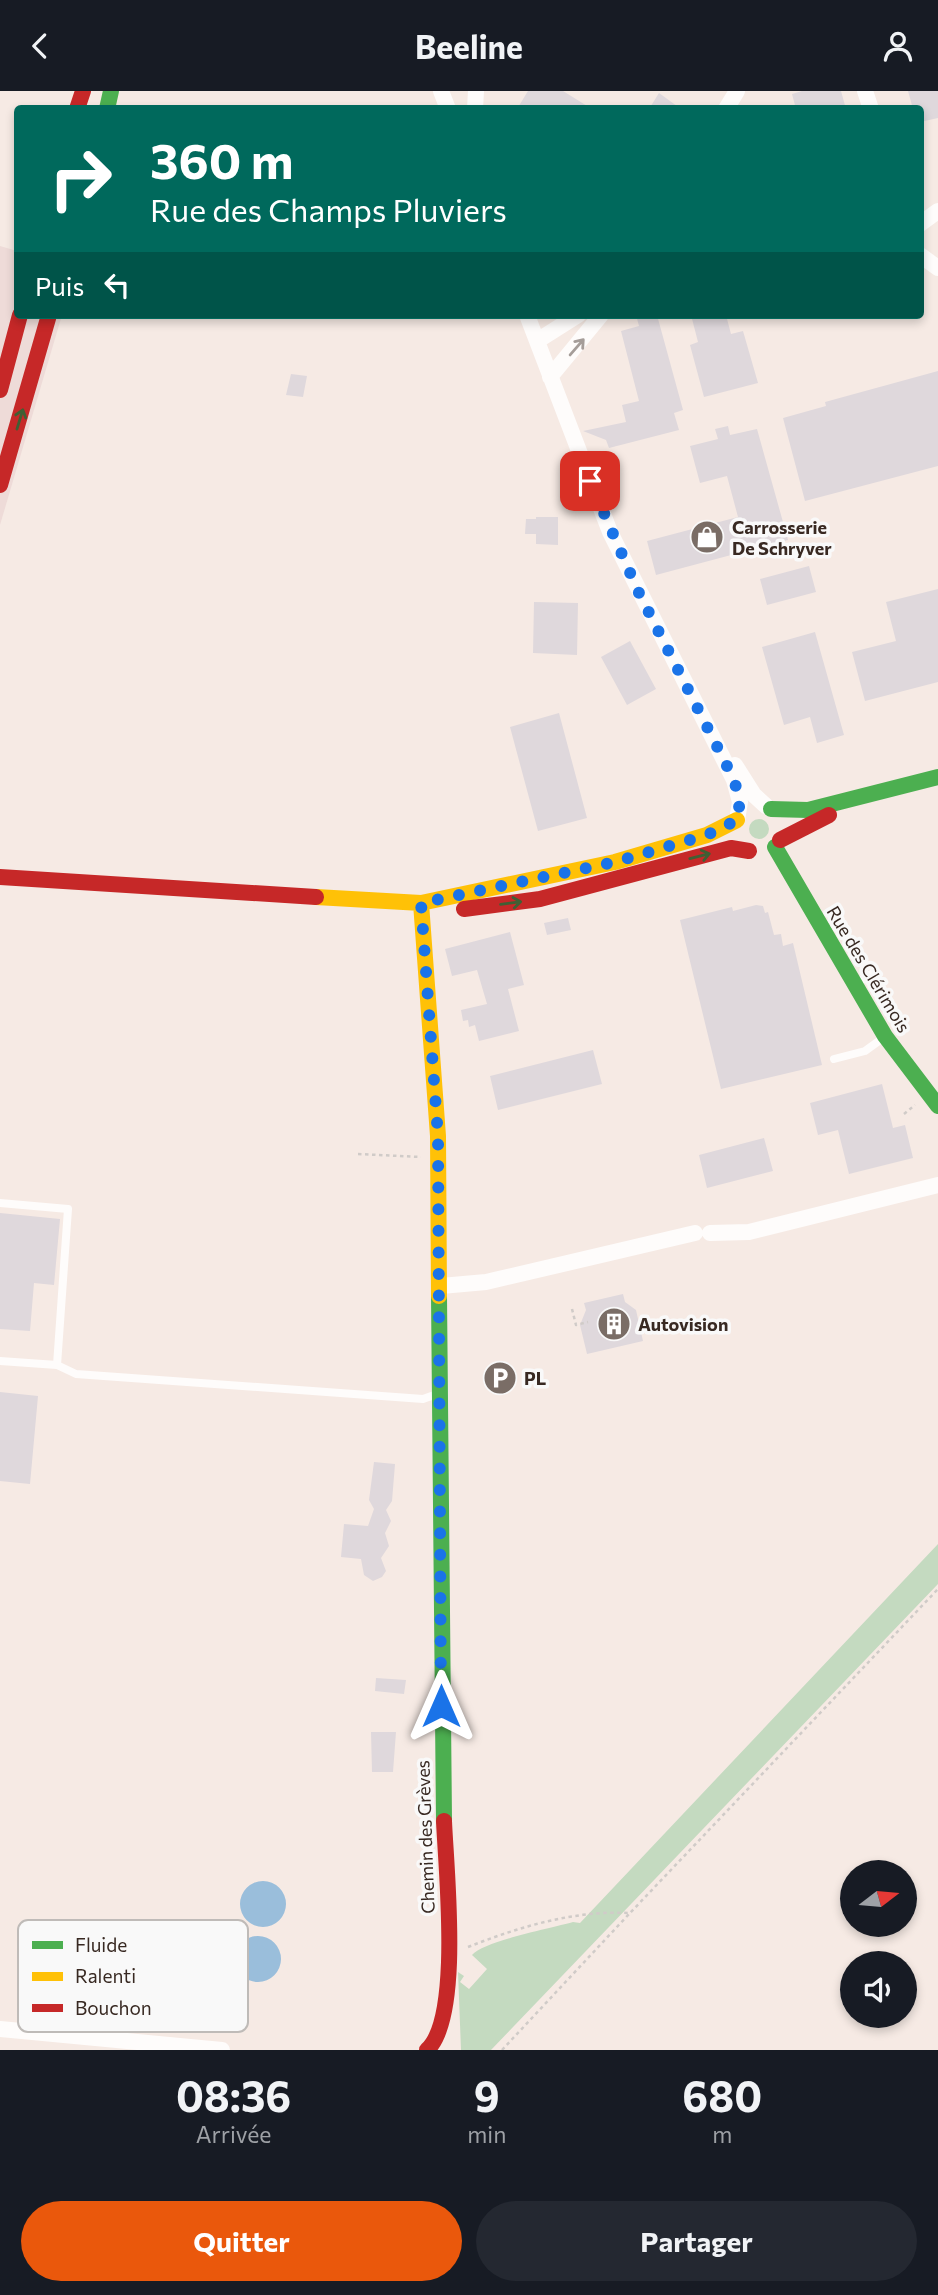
<!DOCTYPE html>
<html lang="fr">
<head>
<meta charset="utf-8">
<style>
  :root { --surface:#171b24; --page:#242831; --text:#f1f3f6; --muted:#9ea1a6; --accent:#ea580c }
  body { margin:0; font-family:Commissioner,sans-serif; background:var(--page); color:var(--text); height:100vh; display:flex; flex-direction:column; font-size:26px; white-space:nowrap }
  * { box-sizing:border-box; margin:0 }
  p { font-size:23px; color:var(--muted) }
  .icon { flex:none; width:38px; height:38px; fill:none; stroke:currentColor; stroke-width:2; stroke-linecap:round; stroke-linejoin:round }
  .map { position:relative; height:1959px; overflow:hidden }
  .sheet { display:flex; flex-direction:column; background:var(--surface); flex:1 }
  .sheet>* { flex:none }
  .banner { position:absolute; left:14px; top:14px; width:910px; height:214px; border-radius:7px; box-shadow:0 4px 10px #0003; background:#00695c; color:#fff; overflow:hidden }
  .needle { width:46px; rotate:74deg }
  .tools { position:absolute; left:840px; top:1769px; display:grid; gap:14px }
  .tools a { display:grid; place-items:center; width:77px; height:77px; border-radius:50%; background:var(--surface); box-shadow:0 4px 10px #0003; font-size:35px }
  .pin { position:absolute; display:grid; place-items:center; width:60px; height:60px; color:#fff; margin:-30px; border-radius:14px; box-shadow:0 4px 10px #0006 }
  .me { position:absolute; width:77px; margin:-38px; rotate:0deg; stroke-linejoin:round; filter:drop-shadow(0 0 5px #0008) }
  .turn { display:flex; align-items:center; gap:24px; height:147px; padding:0 21px; font-size:32px }
  .turn .icon { width:91px; height:91px; stroke-width:2.5 }
  .turn b { display:block; font-size:49px; line-height:60px }
  .then { display:flex; align-items:center; height:66px; padding:0 21px; background:#0003; gap:14px; font-size:26px }
  .eta { display:flex; justify-content:space-evenly; align-items:center; height:119px; text-align:center }
  .eta b { font-size:42px; font-weight:700; line-height:49px }
  .action { display:flex; gap:14px; margin-top:auto; padding:14px 21px }
  .action a { flex:1; height:80px; border-radius:42px; background:var(--accent); color:#fff; font-size:28px; font-weight:700; line-height:80px; text-align:center }
  .action a+a { background:var(--page); color:var(--text) }
  header { display:flex; justify-content:space-between; align-items:center; height:91px; padding:0 21px; background:var(--surface); font-size:32px; font-weight:700 }
  .map>svg:first-child { display:block }
  .commercial { fill:#eedbd8 }
  .green { fill:#c4dac0 }
  .water { fill:#9abedb }
  .building { fill:#dfd8dc }
  .lines { fill:none; stroke-linecap:round; stroke-linejoin:round }
  .path { stroke:#d0cbc8; stroke-width:2.5; stroke-dasharray:3.5 3.5; stroke-linecap:butt }
  .lane { stroke:#fefcfb; stroke-width:8 }
  .street { stroke:#fefcfb; stroke-width:16 }
  .fast { stroke:#4caf50; stroke-width:16 }
  .slow { stroke:#ffc107; stroke-width:16 }
  .jam { stroke:#c62828; stroke-width:16 }
  .oneway { stroke:#a59d99 }
  .oneway2 { stroke:#405f34 }
  .route { stroke:#1a73e8; stroke-width:12; stroke-dasharray:0 21.6 }
  .labels { text-anchor:middle; dominant-baseline:central; stroke-width:7; stroke-linejoin:round; paint-order:stroke }
  .poi-label { font-size:18px; font-weight:bold; fill:#382922; stroke:#f9f9f9; text-anchor:start }
  .street-label { font-size:18px; fill:#382922; stroke:#f9f9f9 }
  .key { fill:#f9f9f9; stroke:#bfbbb8; stroke-width:2 }
  .key-label { font-size:19px; fill:#382922 }
</style>
</head>
<body>
<header><svg class="icon" aria-label="back" viewBox="0 0 24 24"><path d="M15 5l-7 7 7 7"/></svg>Beeline<svg class="icon" aria-label="person" viewBox="0 0 24 24"><circle cx="12" cy="8" r="4"/><path d="M4 21q1-7 8-7t8 7"/></svg></header>
<div class="map">
<svg width="938" height="1959" viewBox="0 0 938 1959">
  <rect width="100%" height="100%" fill="#f6eae4"/>
  <path class="commercial" d="M0 155 17 160 18 224H62L0 434Z"/>
  <path class="green" d="M749 738a10 10 0 1 1 20 0a10 10 0 1 1-20 0Z
    M938 1453V1493L491 1959H461L458 1881 464 1885 460 1891 469 1898 487 1878 472 1864C484 1850 552 1837 573 1831L580 1832Z"/>
  <path class="water" d="M240 1813a23 23 0 1 1 46 0a23 23 0 1 1-46 0Z
    M235 1868a23 23 0 1 1 46 0a23 23 0 1 1-46 0Z"/>
  <path class="building" d="M528 0H563L592 18H517Z
    M802 0H841L846 18H796L792 3Z
    M908 0H938V27L920 31V18H913Z
    M659 2 681 18H649Z
    M636 224H657L683 319 674 322 679 339 609 357 606 349 583 340 626 331 622 314 639 310 621 240 639 235Z
    M691 224H726L731 243 743 240 758 292 704 306 690 254 698 251Z
    M938 280V375L805 410 783 327 826 315 825 311Z
    M291 283 307 285 303 306 286 304Z
    M728 335 730 344 757 338 788 449 656 484 647 450 738 426 727 385 700 392 690 355 718 348 715 338Z
    M536 426H558V454L536 453V443H525L526 428H536Z
    M809 475 816 501 767 514 760 488Z
    M938 498V591L865 610 852 561 896 550 886 511Z
    M534 511 578 512 577 564 533 562Z
    M815 541 844 644 817 652 810 626 784 634 762 556Z
    M630 550 656 598 627 614 601 566Z
    M559 622 587 727 538 740 510 636Z
    M756 814 763 815 765 822 768 821 774 844 781 843 783 855 793 852 822 974 721 998 680 829 732 816 733 820Z
    M568 827 571 839 547 844 544 832Z
    M510 841 524 894 508 898 519 940 479 950 475 934 469 936 468 929 463 930 461 919 487 913 477 879 452 885 445 858Z
    M593 959 602 993 498 1019 490 985Z
    M882 993 893 1037 905 1034 913 1067 849 1083 838 1039 818 1044 810 1012Z
    M764 1047 773 1080 707 1097 699 1064Z
    M0 1122 60 1128 54 1194 34 1192 30 1240 0 1238Z
    M623 1203 625 1211 636 1219 643 1250 587 1263 580 1234 586 1219 584 1212Z
    M0 1301 38 1305 30 1393 0 1390Z
    M374 1371 395 1373 392 1410 386 1419 391 1430 385 1442 389 1455 381 1467 386 1480 382 1486 373 1490 364 1484 361 1468 341 1466 344 1433 368 1435 374 1418 369 1409Z
    M376 1587 406 1589 404 1603 375 1600Z
    M371 1641H396L393 1681H372Z"/>
  <g class="lines">
    <path class="path" d="M904 1023 915 1014
      M358 1063 421 1066
      M572 1218 576 1234 588 1231
      M468 1856C519 1836 574 1819 630 1822L938 1498
      M502 1959 630 1822"/>
    <path class="lane" d="M857 892 873 882
      M834 968 865 960 883 947
      M0 1112 68 1118 57 1274
      M0 1270 57 1274 76 1283 423 1308 437 1303"/>
    <path class="street" d="M441 0 448 18
      M865 0 871 18
      M475 18 476 0
      M726 18 737 0
      M920 133 938 120
      M920 164 938 177
      M527 224 610 441 734 689 740 711 737 729
      M537 250 578 224
      M550 286 601 224
      M735 674 754 704 766 715
      M710 1142 749 1141 938 1094
      M441 1195 486 1191 695 1142
      M0 1938 222 1959"/>
    <path class="fast" d="M107 18 111 0
      M771 718 808 719 938 686
      M775 756 885 945 938 1015
      M439 1205 444 1730"/>
    <path class="slow" d="M316 806 421 812 615 771 707 744 737 729
      M421 812 438 1045 439 1205"/>
    <path class="jam" d="M77 18 83 0
      M0 299 20 224
      M0 394 49 224
      M780 749 829 724
      M0 786 316 806
      M464 818 540 808 731 757 749 760
      M427 1959C462 1927 446 1779 444 1730"/>
  </g>
  <defs><path id="oneway-shaft" d="M-6 0H5M1.5-3L5.5 0L1.5 3" fill="none" stroke-width="1.6" stroke-linecap="round" stroke-linejoin="round" transform="scale(1.75)"/></defs>
  <use class="oneway" href="#oneway-shaft" transform="translate(577 256) rotate(-49)"/>
  <g class="oneway2">
    <use href="#oneway-shaft" transform="translate(20 328) rotate(-73)"/>
    <use href="#oneway-shaft" transform="translate(700 765) rotate(-14)"/>
    <use href="#oneway-shaft" transform="translate(511 812) rotate(-7)"/>
  </g>
  <g class="lines">
    <path class="route" d="M441 1615 438 1045 421 812 615 771 707 744 737 729 740 710 734 689 638 500 590 390"/>
  </g>
  <defs>
    <symbol id="shop-disc" viewBox="-11 -11 22 22"><circle r="9.5" fill="#7a6d66" stroke="#f9f9f9"/><path d="M-5-2.5h2.3a2.7 3.5 0 0 1 5.4 0H5L5.5 6h-11ZM-1.5-2.5h3a1.5 2.3 0 0 0-3 0Z" fill="#fff"/></symbol>
    <symbol id="building-disc" viewBox="-11 -11 22 22"><circle r="9.5" fill="#7a6d66" stroke="#f9f9f9"/><path d="M-4-6H4V6H1V3H-1V6H-4ZM-2.5-4.3h1.7v1.8h-1.7ZM.8-4.3h1.7v1.8H.8ZM-2.5-1h1.7V.8h-1.7ZM.8-1h1.7V.8H.8Z" fill="#fff"/></symbol>
    <symbol id="parking-disc" viewBox="-11 -11 22 22"><circle r="9.5" fill="#7a6d66" stroke="#f9f9f9"/><path d="M-3.5-5.5H1a3.5 3.5 0 0 1 0 7H-1V5.5H-3.5ZM-1-3.4V-.6H.8a1.4 1.4 0 0 0 0-2.8Z" fill="#fff"/></symbol>
  </defs>
  <g fill-rule="evenodd">
    <use href="#shop-disc" x="688" y="427" width="38" height="38"/>
    <use href="#building-disc" x="595" y="1214" width="38" height="38"/>
    <use href="#parking-disc" x="481" y="1268" width="38" height="38"/>
  </g>
  <g class="labels">
    <g class="poi-label">
      <text x="732" y="436">Carrosserie<tspan x="732" dy="21">De Schryver</tspan></text>
      <text x="638" y="1233">Autovision</text>
      <text x="524" y="1287">PL</text>
    </g>
    <g class="street-label">
      <text transform="translate(869 878) rotate(59)">Rue des Clérimois</text>
      <text transform="translate(425 1746) rotate(-92)">Chemin des Grèves</text>
    </g>
  </g>
  <rect x="18" y="1829" width="230" height="112" rx="10" class="key"/>
  <rect x="32" y="1850" width="31" height="8" fill="#4caf50"/>
  <rect x="32" y="1881" width="31" height="9" fill="#ffc107"/>
  <rect x="32" y="1913" width="31" height="8" fill="#c62828"/>
  <g class="key-label">
    <text x="75" y="1861">Fluide</text>
    <text x="75" y="1892">Ralenti</text>
    <text x="75" y="1924">Bouchon</text>
  </g>
</svg>
<div class="tools">
<a><svg class="needle" viewBox="-14 -14 28 28"><path d="M0-13l5 13h-10z" fill="#e53935"/><path d="M0 13l5-13h-10z" fill="#9ea1a6"/></svg></a>
<a><svg class="icon" aria-label="sound" viewBox="0 0 24 24"><path d="M4 9h4l5-4v14l-5-4H4zM17 9q2 3 0 6"/></svg></a>
</div>
<div class="pin" style="left:590px;top:390px;background:#d93025"><svg class="icon" aria-label="arrive" viewBox="0 0 24 24"><path d="M6 21V4h12l-3 4 3 4H6"/></svg></div>
<svg class="me" style="left:441px;top:1615px" viewBox="-20 -20 40 40"><path d="M0-17L14 15 0 8-14 15z" fill="#1a73e8" stroke="#fff" stroke-width="4"/></svg>
<div class="banner">
<div class="turn"><svg class="icon" aria-label="right" viewBox="0 0 24 24"><path d="M7 20v-9h11M14 6l5 5-5 5"/></svg><div><b>360 m</b>Rue des Champs Pluviers</div></div>
<div class="then">Puis<svg class="icon" aria-label="left" viewBox="0 0 24 24"><path d="M17 20v-9H6M10 6l-5 5 5 5"/></svg></div>
</div>
</div>
<section class="sheet">
<div class="eta">
<div><b>08:36</b><p>Arrivée</p></div>
<div><b>9</b><p>min</p></div>
<div><b>680</b><p>m</p></div>
</div>
<div class="action"><a>Quitter</a><a>Partager</a></div>
</section>
</body>
</html>
